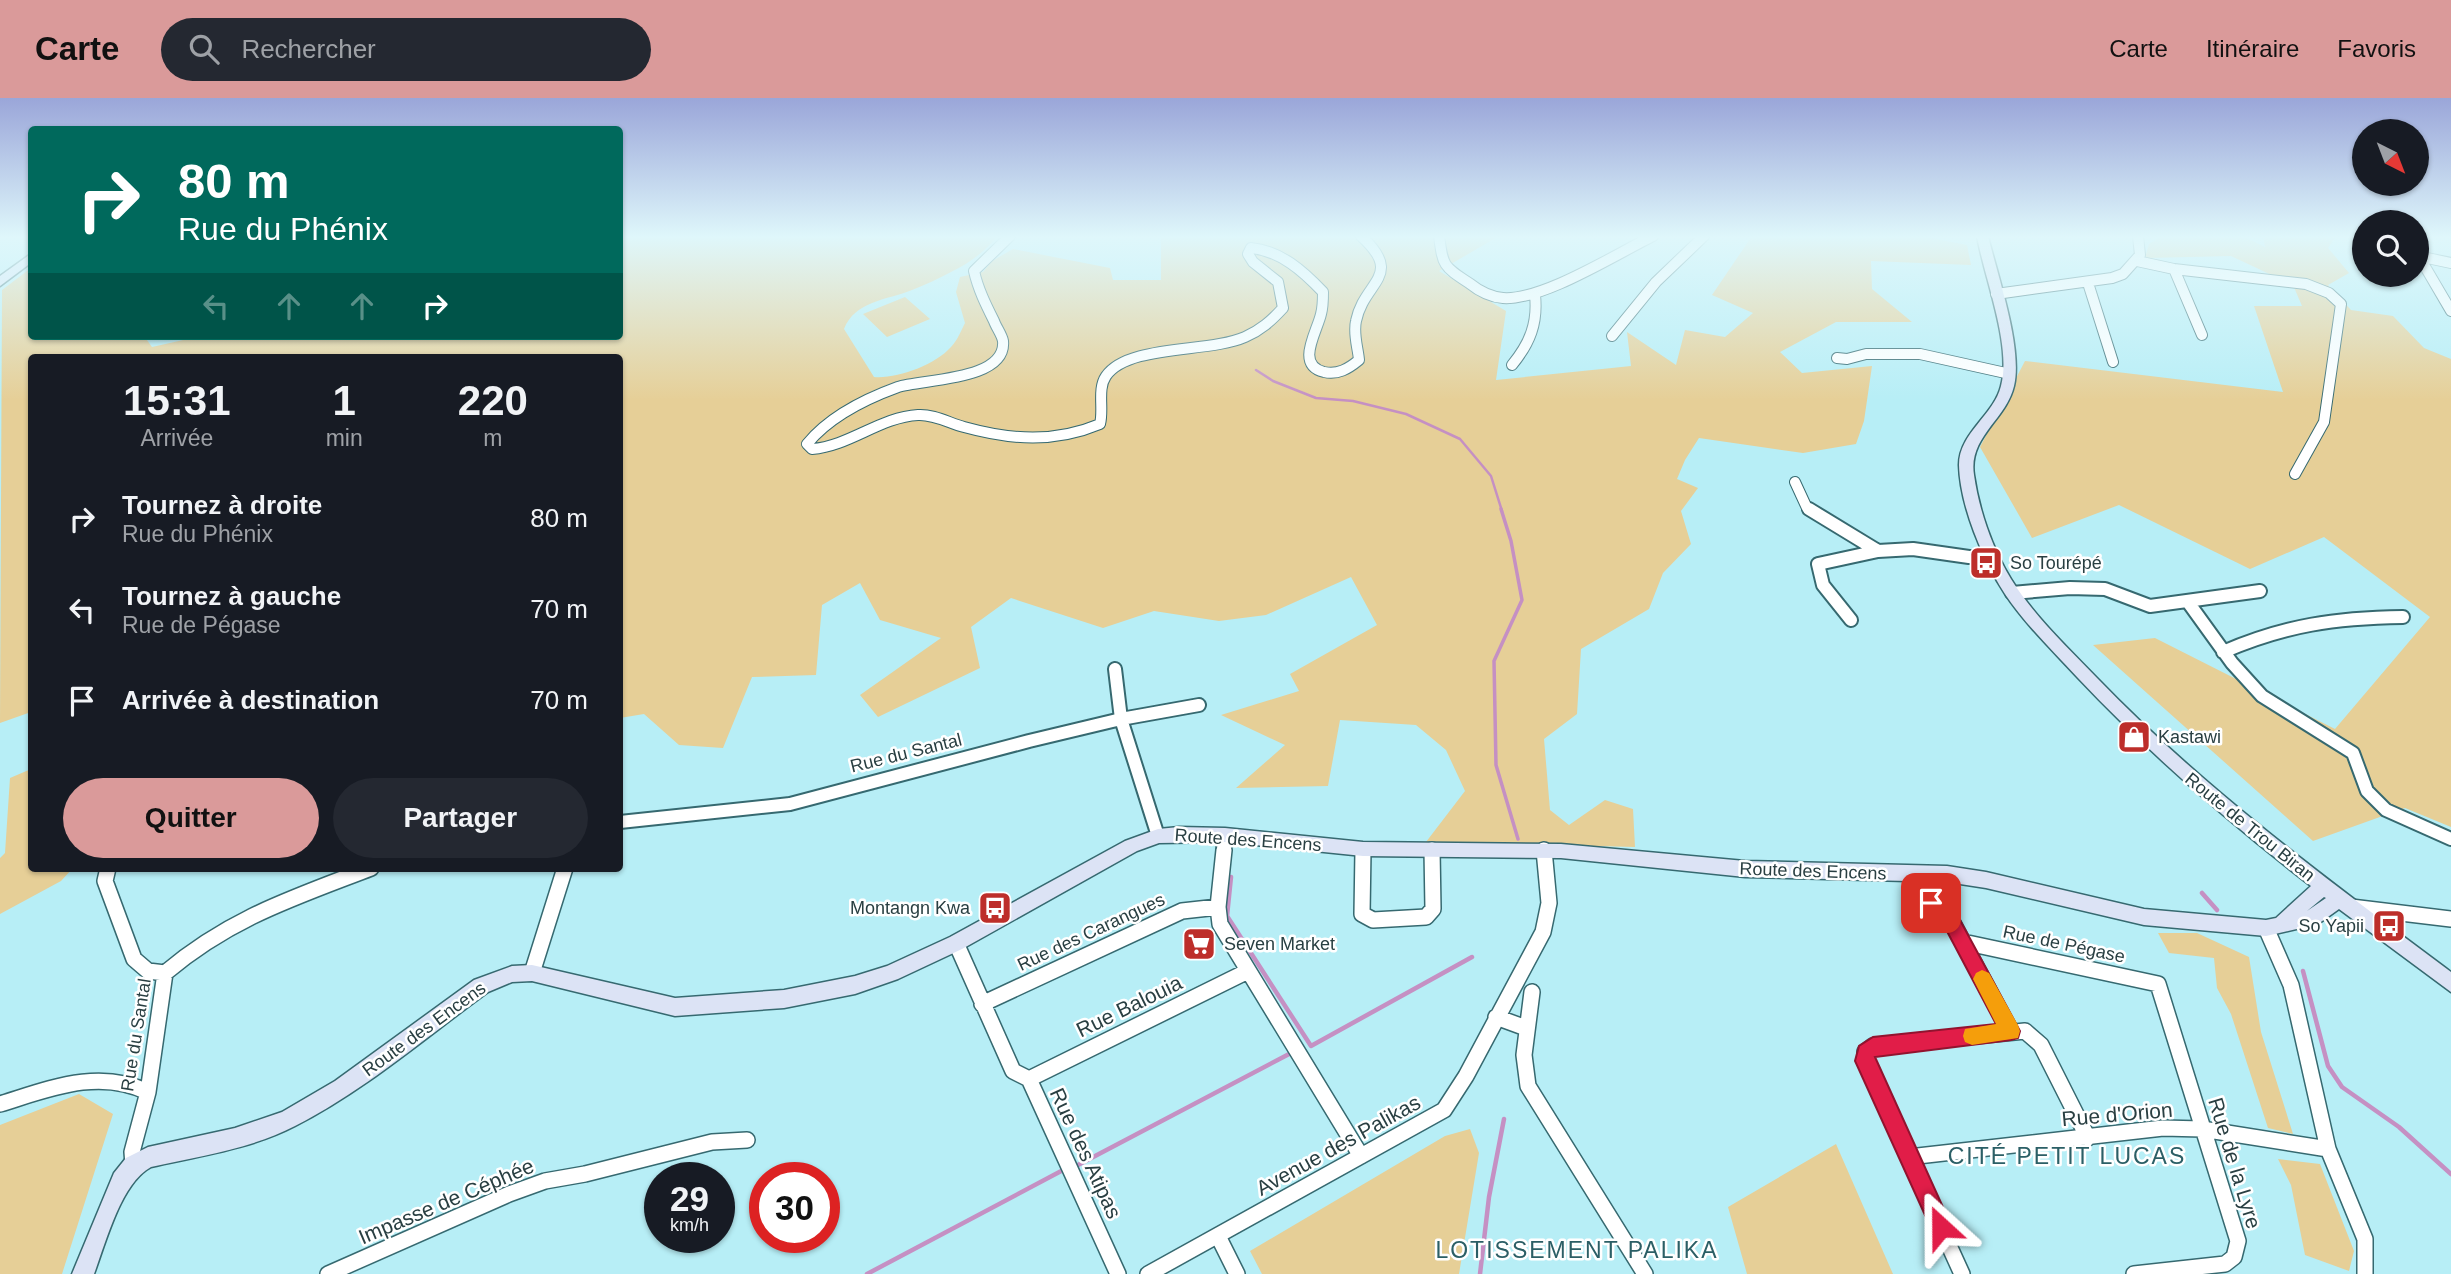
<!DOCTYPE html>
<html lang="fr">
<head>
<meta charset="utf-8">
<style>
  :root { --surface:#171b24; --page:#242831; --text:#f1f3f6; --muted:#9ea1a6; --accent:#da9a9a }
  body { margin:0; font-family:Helvetica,sans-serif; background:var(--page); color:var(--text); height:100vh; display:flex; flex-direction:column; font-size:26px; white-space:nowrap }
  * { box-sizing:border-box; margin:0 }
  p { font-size:23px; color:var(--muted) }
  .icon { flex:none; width:38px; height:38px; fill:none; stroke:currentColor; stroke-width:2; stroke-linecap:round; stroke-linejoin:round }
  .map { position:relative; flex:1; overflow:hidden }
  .details { position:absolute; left:28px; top:256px; width:595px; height:518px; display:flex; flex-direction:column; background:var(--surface); border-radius:7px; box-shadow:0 2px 5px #0004 }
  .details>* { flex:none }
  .top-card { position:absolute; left:28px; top:28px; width:595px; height:214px; border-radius:7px; box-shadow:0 2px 5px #0004; background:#00695c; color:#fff; overflow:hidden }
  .needle { width:46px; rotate:138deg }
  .buttons { position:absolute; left:2352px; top:21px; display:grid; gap:14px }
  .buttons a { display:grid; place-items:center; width:77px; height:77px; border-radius:50%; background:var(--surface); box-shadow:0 2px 5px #0004; font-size:35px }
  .speed { position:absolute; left:644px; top:1064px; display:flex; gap:14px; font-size:35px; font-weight:700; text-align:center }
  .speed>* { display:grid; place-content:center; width:91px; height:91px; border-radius:50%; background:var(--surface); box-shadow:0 2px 5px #0004; line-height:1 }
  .speed small { font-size:18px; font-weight:400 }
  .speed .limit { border:10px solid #d22; background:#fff; color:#111 }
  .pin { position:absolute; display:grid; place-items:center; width:60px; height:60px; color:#fff; margin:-30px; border-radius:14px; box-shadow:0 4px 10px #0006 }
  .me { position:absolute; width:77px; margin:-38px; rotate:336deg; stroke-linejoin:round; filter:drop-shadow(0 0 5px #0008) }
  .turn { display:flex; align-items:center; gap:24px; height:147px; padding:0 35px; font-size:32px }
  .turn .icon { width:91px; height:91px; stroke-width:2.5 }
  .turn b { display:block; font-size:49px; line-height:60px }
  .lanes { display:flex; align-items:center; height:66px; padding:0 35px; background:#0003; justify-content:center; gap:35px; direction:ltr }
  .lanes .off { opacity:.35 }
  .eta { display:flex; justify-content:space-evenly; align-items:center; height:119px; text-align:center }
  .eta b { font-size:42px; font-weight:800; line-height:49px }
  .action { display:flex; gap:14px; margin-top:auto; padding:14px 35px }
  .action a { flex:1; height:80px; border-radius:42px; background:var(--accent); color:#111; font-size:28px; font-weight:800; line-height:80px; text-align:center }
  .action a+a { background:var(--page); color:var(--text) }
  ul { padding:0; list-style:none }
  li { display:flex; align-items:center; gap:21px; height:91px; padding:0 35px }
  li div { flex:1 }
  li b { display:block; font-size:26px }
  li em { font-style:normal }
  header { display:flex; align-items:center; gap:42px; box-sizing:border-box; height:98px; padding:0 35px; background:var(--accent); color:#111 }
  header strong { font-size:33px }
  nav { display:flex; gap:38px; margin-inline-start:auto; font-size:24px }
  .search { width:490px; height:63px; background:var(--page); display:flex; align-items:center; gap:18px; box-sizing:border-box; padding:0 24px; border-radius:38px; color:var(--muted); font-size:26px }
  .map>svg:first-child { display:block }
  .green { fill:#e6cf97 }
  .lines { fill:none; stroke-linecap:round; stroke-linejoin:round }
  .stream-far2 { stroke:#c590c3; stroke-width:2.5 }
  .stream-far1 { stroke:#c590c3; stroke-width:3.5 }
  .stream { stroke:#c590c3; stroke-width:4.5 }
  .street-far2-casing { stroke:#366970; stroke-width:12 }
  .street-far1-casing { stroke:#366970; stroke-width:16 }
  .street-casing { stroke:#366970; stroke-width:18 }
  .secondary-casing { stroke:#366970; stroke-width:3 }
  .street-far2 { stroke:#fff; stroke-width:10 }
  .street-far1 { stroke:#fff; stroke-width:12 }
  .street { stroke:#fff; stroke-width:15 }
  .secondary { fill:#dce3f5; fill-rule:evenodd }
  .route { fill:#e11d48; stroke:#92132f; stroke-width:2 }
  .slow { fill:#f59e0b }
  .labels { text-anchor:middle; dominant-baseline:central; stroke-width:5; stroke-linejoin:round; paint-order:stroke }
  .poi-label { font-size:18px; fill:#293f42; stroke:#fff; text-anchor:start }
  .street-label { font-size:18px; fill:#293f42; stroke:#fff }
  .near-street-label { font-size:21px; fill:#293f42; stroke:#fff }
  .near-neighbourhood-label { font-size:23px; letter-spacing:2px; fill:#2b5f66; stroke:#fff }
</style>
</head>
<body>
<header>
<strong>Carte</strong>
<div class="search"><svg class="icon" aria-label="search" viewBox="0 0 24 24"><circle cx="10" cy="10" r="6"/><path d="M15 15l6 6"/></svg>Rechercher</div>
<nav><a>Carte</a><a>Itinéraire</a><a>Favoris</a></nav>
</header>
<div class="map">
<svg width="2451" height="1176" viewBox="0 0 2451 1176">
  <rect width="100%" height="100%" fill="#b7eef6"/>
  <path class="green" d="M620 138H998C985 153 970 165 951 174 938 181 925 187 912 192 887 202 855 203 844 231L874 279C897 281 935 267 951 249 957 243 961 233 965 225L956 194 960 179 983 174 992 163 1013 151 1110 170 1113 182H1161V138H1499L1439 173 1506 213 1496 282 1631 268 1627 234 1676 267 1685 232 1725 239 1753 215 1712 197 1752 138H1920L1967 147 1971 167 1871 163 1872 191 1912 224H1836L1780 254 1802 275 1872 268 1864 323 1856 346 1803 355 1699 340 1685 362 1677 381 1698 390 1681 413 1691 446 1663 475 1649 511 1581 551 1577 616 1544 641 1550 712 1569 727 1605 702 1633 711 1635 749 1426 744 1465 693 1446 652 1416 627 1340 622 1328 688 1236 690 1285 647 1221 617 1299 593 1290 576 1377 527 1351 479 1266 517 1219 523 1154 513 1103 530 1011 500 971 529 980 570 878 619 860 597 941 540 880 522 860 485 822 507 816 577 752 579 723 650 679 647 644 616 620 620V259H32L31 614 0 625 2 192 31 170 32 238H144L152 249 201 238H620Z
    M2162 138H2243L2265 149 2263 138H2336L2328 150 2349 175 2328 187 2351 212 2393 218 2424 250 2451 261V729L2405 710 2313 743 2093 547 2155 540 2335 631 2430 519 2324 439 2250 471 2119 407 2032 440 1980 349 2025 263 2283 294 2254 208H2302L2293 187 2231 158 2145 160 2149 146Z
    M905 199 930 221 887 239 863 216Z
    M31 671 32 770H73L61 783 0 816V760L5 755 10 680Z
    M2158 835H2197L2249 859 2261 934 2293 1036 2268 1030 2231 916 2217 890 2214 860 2169 855Z
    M79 996 113 1016 62 1176H0V1027Z
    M1470 1031 1479 1055 1459 1176H1262L1250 1153 1445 1038Z
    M1836 1046 1893 1176H1747L1728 1109Z
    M2278 1061 2320 1066 2354 1153 2349 1173 2305 1157 2291 1087Z"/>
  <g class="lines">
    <path class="stream-far2" d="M1256 272 1273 283 1316 300 1353 303 1406 316 1460 341 1491 378 1502 413"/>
    <path class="stream-far1" d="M1501 411 1511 443 1522 502 1494 563 1496 667 1518 741"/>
    <path class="stream" d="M1231 779 1227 818 1311 948 1472 859
      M2202 795 2217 812
      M2303 873 2328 968 2342 989 2399 1029 2451 1076
      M1078 1067 1291 955
      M867 1176 1065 1071
      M1480 1176 1489 1099 1504 1021"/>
    <defs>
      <path id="street-far2" d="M1010 138 974 173C978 191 986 207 994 223 996 229 1002 237 1003 243 1007 283 922 281 898 289 865 301 829 319 807 346L812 351C850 348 880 319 918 317 934 316 949 325 964 329 1011 342 1055 345 1100 326 1104 311 1097 291 1106 278 1128 246 1209 255 1245 239 1261 232 1271 223 1283 210L1278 184 1253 164 1248 156 1251 150C1281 153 1303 173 1323 194 1323 201 1323 209 1321 216 1317 234 1295 267 1324 274 1338 277 1348 271 1359 262 1358 250 1353 236 1356 223 1364 183 1405 178 1361 138
        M1439 138C1443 168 1443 168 1469 185 1479 193 1490 199 1503 200 1542 203 1616 156 1653 138
        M2417 155 2451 213
        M2418 158 2451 165
        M2137 163 2174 171 2306 186 2329 195 2341 206 2324 324 2295 376
        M2174 171 2202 237
        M2088 185 2113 264
        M1996 196 2112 180 2123 176 2140 157 2138 138
        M1612 238 1656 184 1704 138
        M1837 260 1847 261 1866 256H1920L2010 276
        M1512 267C1530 245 1538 225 1535 197
        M1795 384 1807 410 1812 413"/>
      <path id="street-far1" d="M1809 411 1878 453 1913 451 1969 459H1992
        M2012 495 2070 490 2105 491 2150 508 2260 493
        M2188 504 2232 565 2262 598 2353 655 2367 693 2386 712 2451 741
        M1851 522 1823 487 1818 466 1878 453
        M2223 554C2285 527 2336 520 2403 519
        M1115 571 1121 621 1158 738
        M620 724 790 706 1029 643 1121 621 1199 607
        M1223 754 1225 737
        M1363 754V751"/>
      <path id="street" d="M1224 752 1218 809 1220 826 1361 1058
        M1363 752 1362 816 1373 822 1426 819 1433 811 1432 752
        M108 770 105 783 134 861 148 873 165 875
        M1918 807 1931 805 1948 816 2011 934
        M2351 809 2451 821
        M2266 830 2291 887 2328 1051 2365 1141V1176
        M1963 844 2158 886 2238 1143 2234 1159 2225 1166 2134 1176
        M956 845 1013 973 1029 981 1118 1176
        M532 875 565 770
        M1532 894 1524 957 1528 988 1645 1176
        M982 906 1182 813 1218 809
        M1496 919 1526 930
        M1029 981 1248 873
        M0 1006C49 991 98 970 148 994
        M1909 1059 2163 1030 2202 1031 2328 1051
        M133 1067 132 1054 148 994 165 875C230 820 293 800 371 770
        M1218 1138 1237 1176
        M328 1176 509 1096 545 1083 585 1076 712 1044 747 1042
        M1148 1176 1444 1012 1466 978 1543 834 1549 805 1544 752
        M1962 1176 1865 963V954L1873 948 2025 933 2041 947 2088 1040"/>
      <path id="secondary" d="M1977 138H1988C1997 176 2023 250 2014 288 2006 322 1968 339 1974 377 1979 412 1992 450 2011 481 2034 518 2067 549 2097 580 2204 691 2328 782 2451 874V894L2339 811 2318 826 2266 838 2144 827 1986 790 1947 784 1745 779 1561 760 1363 758 1225 744 1159 745 1137 753 962 851 898 881 855 896 784 910 675 918 532 883 512 884 488 894C425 940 364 993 295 1028 251 1051 199 1058 151 1069 121 1085 106 1144 94 1176H72L114 1075 126 1060 148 1049 235 1030 282 1014 335 983 474 882 512 868 532 867 675 900 784 892 855 878 887 868 950 839 1125 743 1158 731 1179 729 1225 730 1363 744 1561 746 1745 763 1947 768 1986 774 2144 811 2266 822 2276 820 2311 788C2228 724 2150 656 2078 580 2053 553 2025 526 2005 496 1983 462 1960 408 1959 367 1959 335 1994 317 2001 288 2012 247 1984 179 1977 138ZM2324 799 2326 800 2307 813Z
        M32 155V164L0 188V178Z"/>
    </defs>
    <use href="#street-far2" class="street-far2-casing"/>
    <use href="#street-far1" class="street-far1-casing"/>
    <use href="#street" class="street-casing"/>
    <use href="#secondary" class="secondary-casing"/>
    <use href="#street-far2" class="street-far2"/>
    <use href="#street-far1" class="street-far1"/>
    <use href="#street" class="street"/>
    <use href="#secondary" class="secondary"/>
  </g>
  <linearGradient id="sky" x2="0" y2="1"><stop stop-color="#9aa6d9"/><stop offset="0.46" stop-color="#dff7fb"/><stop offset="1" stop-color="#dff7fb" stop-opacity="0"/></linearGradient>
  <rect width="2451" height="302" fill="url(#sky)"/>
  <path class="route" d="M1931 797 1954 811 2020 933 2018 940 2011 942 1875 959 1952 1129 1949 1137 1941 1140 1934 1137 1855 963 1859 948 1873 939 1996 926 1941 822 1925 810 1922 805 1925 799Z"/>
  <path class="slow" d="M1982 872 1989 875 2018 927 2020 933 2018 940 1972 947 1965 944 1963 938 1965 931 1996 926 1973 881 1976 875Z"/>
  <defs>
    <symbol id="bus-square" viewBox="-11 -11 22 22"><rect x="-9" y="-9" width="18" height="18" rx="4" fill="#bd2e2a" stroke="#fff"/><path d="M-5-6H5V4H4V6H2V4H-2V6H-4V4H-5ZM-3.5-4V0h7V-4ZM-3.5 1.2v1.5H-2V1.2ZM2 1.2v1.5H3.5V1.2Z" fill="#fff"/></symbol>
    <symbol id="shop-square" viewBox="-11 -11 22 22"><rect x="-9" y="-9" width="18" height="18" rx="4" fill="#bd2e2a" stroke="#fff"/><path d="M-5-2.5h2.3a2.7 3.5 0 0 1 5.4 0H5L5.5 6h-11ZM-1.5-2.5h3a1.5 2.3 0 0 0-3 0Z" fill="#fff"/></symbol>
    <symbol id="supermarket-square" viewBox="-11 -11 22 22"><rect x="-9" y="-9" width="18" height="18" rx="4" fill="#bd2e2a" stroke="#fff"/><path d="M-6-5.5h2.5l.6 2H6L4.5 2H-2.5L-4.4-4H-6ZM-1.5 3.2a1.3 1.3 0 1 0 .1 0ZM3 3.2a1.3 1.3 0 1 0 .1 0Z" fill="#fff"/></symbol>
  </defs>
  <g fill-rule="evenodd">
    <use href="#bus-square" x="1967" y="446" width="38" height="38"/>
    <use href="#shop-square" x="2115" y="620" width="38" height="38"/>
    <use href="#bus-square" x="976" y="791" width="38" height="38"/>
    <use href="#bus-square" x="2370" y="809" width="38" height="38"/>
    <use href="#supermarket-square" x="1180" y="827" width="38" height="38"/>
  </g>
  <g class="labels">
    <g class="poi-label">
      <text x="2010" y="465">So Tourépé</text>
      <text x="2158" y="639">Kastawi</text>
      <text x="970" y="810" text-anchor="end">Montangn Kwa</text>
      <text x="2364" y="828" text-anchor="end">So Yapii</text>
      <text x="1224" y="846">Seven Market</text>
    </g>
    <g class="street-label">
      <text transform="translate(906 655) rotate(-14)">Rue du Santal</text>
      <text transform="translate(2250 729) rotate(39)">Route de Trou Biran</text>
      <text transform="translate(1248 742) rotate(4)">Route des Encens</text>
      <text transform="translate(1813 773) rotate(2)">Route des Encens</text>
      <text transform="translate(1091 834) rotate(-25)">Rue des Carangues</text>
      <text transform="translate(2064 846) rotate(12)">Rue de Pégase</text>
      <text transform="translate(424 931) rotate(-36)">Route des Encens</text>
      <text transform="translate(136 937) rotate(-81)">Rue du Santal</text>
    </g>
    <g class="near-street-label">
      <text transform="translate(1129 908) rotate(-26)">Rue Balouia</text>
      <text transform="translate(2117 1016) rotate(-5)">Rue d'Orion</text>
      <text transform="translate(1338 1047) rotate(-29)">Avenue des Palikas</text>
      <text transform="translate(1086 1055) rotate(65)">Rue des Atipas</text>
      <text transform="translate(2235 1065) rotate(73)">Rue de la Lyre</text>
      <text transform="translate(446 1103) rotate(-23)">Impasse de Céphée</text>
    </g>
    <g class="near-neighbourhood-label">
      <text x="2067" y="1058">CITÉ PETIT LUCAS</text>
      <text x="1577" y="1152">LOTISSEMENT PALIKA</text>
    </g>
  </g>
</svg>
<div class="buttons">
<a><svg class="needle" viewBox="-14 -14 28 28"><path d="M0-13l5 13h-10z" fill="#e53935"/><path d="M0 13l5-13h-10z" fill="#9ea1a6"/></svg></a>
<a><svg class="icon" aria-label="search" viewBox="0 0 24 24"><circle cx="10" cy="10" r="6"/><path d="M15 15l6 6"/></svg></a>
</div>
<div class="speed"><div>29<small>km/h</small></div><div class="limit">30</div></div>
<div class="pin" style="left:1931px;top:805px;background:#d93025"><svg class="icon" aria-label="arrive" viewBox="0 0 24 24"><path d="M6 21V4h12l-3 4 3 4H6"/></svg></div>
<svg class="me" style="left:1941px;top:1129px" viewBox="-20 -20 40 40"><path d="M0-17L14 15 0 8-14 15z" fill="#e11d48" stroke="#fff" stroke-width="4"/></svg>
<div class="top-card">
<div class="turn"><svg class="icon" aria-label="right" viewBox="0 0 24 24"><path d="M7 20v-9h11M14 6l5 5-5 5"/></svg><div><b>80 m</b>Rue du Phénix</div></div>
<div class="lanes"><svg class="icon off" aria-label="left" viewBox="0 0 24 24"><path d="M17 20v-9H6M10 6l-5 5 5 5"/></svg><svg class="icon off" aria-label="ahead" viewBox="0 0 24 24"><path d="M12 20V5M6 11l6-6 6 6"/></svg><svg class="icon off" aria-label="ahead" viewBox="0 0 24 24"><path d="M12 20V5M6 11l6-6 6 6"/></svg><svg class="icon" aria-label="right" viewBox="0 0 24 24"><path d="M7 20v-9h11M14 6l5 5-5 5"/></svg></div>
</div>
<section class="details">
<div class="eta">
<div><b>15:31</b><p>Arrivée</p></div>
<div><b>1</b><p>min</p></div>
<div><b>220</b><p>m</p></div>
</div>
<ul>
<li><svg class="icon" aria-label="right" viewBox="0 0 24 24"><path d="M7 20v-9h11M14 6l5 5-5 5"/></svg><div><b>Tournez à droite</b><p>Rue du Phénix</p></div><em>80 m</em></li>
<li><svg class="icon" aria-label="left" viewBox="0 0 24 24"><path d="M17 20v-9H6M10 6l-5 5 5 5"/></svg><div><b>Tournez à gauche</b><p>Rue de Pégase</p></div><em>70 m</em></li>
<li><svg class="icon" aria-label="arrive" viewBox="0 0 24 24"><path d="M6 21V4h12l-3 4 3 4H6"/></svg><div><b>Arrivée à destination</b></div><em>70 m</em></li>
</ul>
<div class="action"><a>Quitter</a><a>Partager</a></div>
</section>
</div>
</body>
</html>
